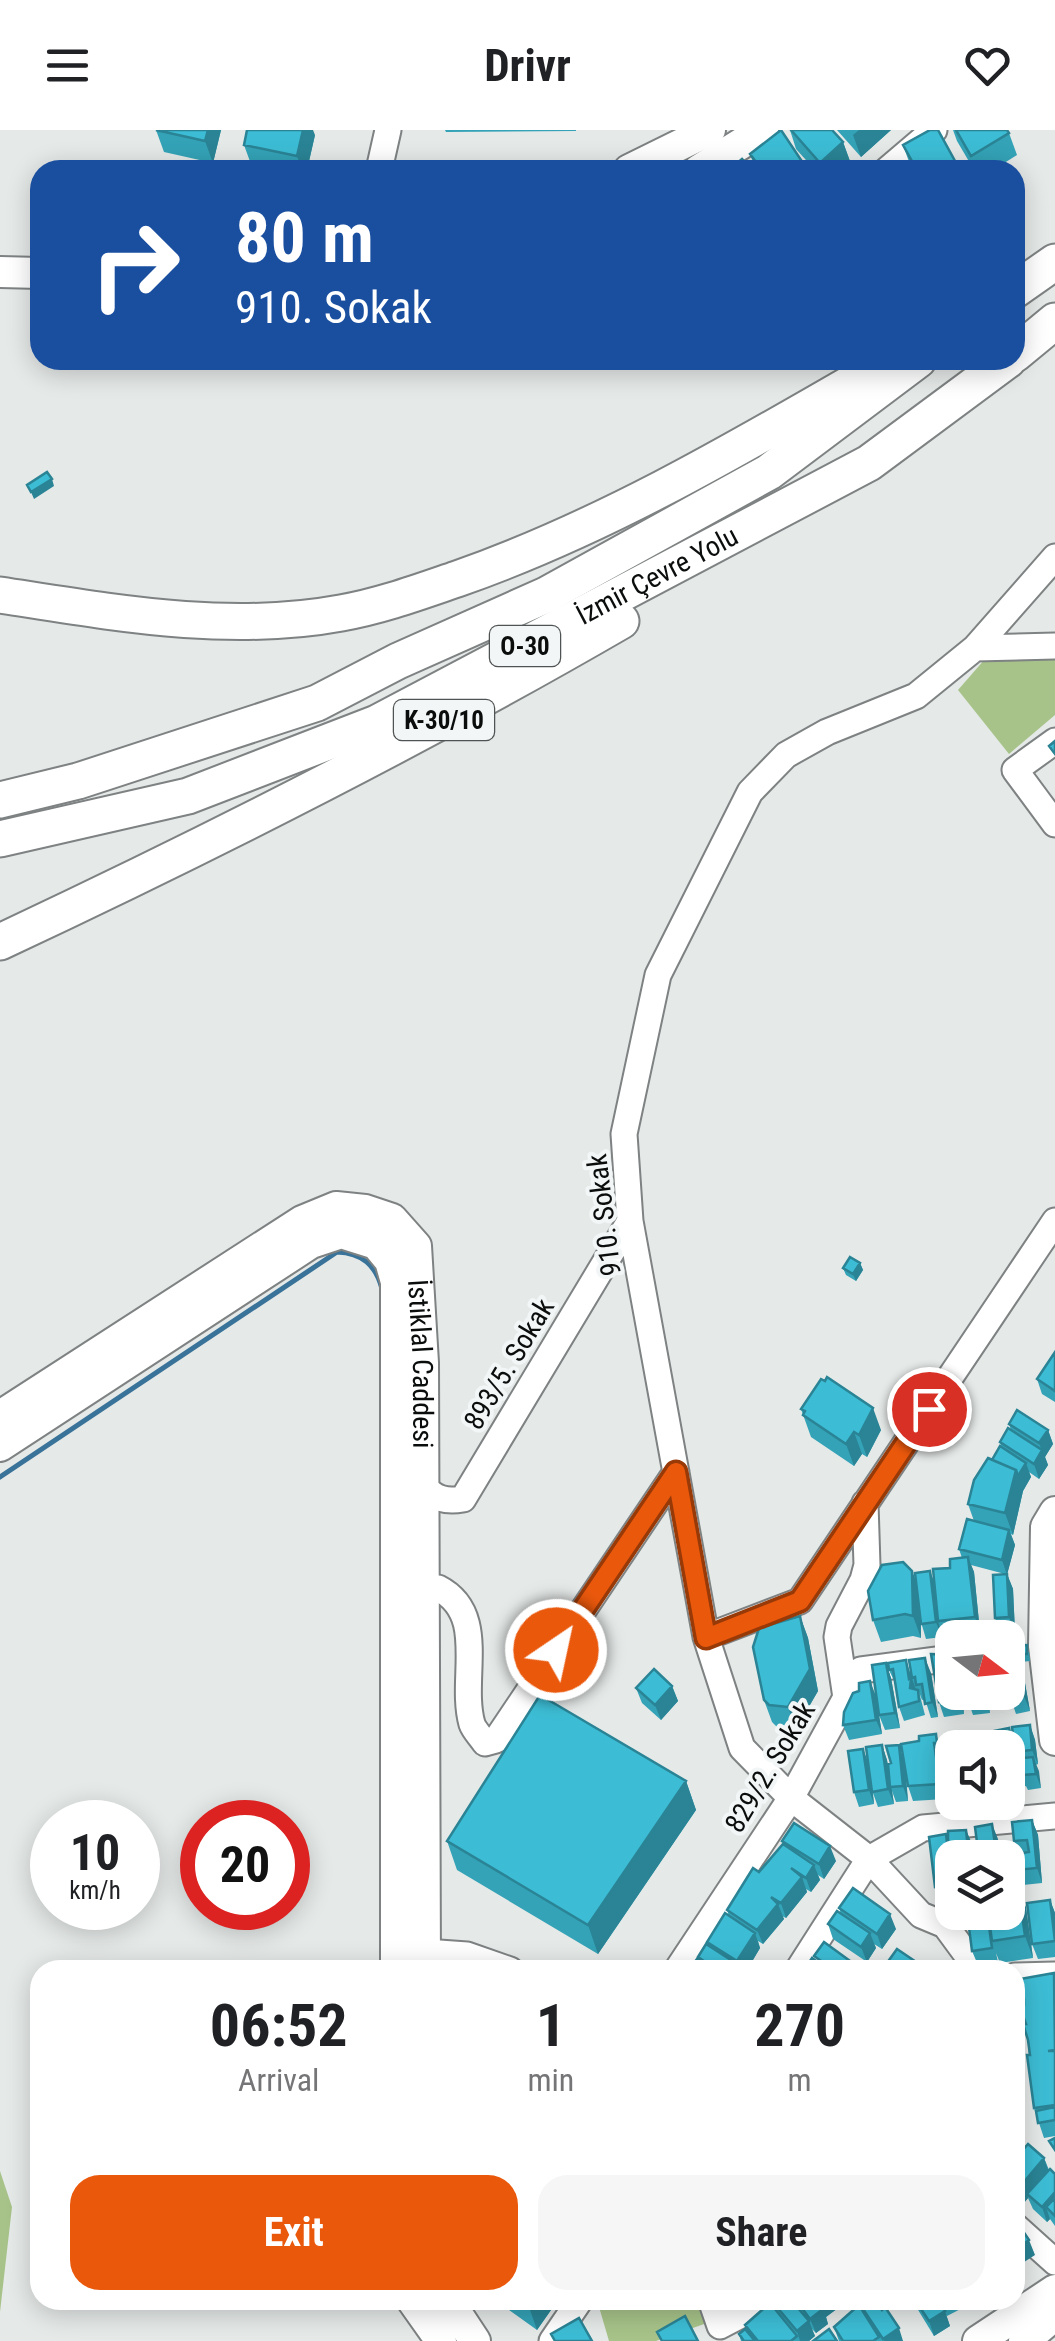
<!DOCTYPE html>
<html lang="en">
<head>
<meta charset="utf-8">
<style>
  :root { --surface:#fff; --page:#f6f6f6; --text:#202124; --muted:#757577; --accent:#ea580c }
  body { margin:0; font-family:"Roboto Condensed",sans-serif; background:var(--page); color:var(--text); height:100vh; display:flex; flex-direction:column; font-size:38px; white-space:nowrap }
  * { box-sizing:border-box; margin:0 }
  p { font-size:32px; color:var(--muted) }
  .icon { flex:none; width:55px; height:55px; fill:none; stroke:currentColor; stroke-width:2; stroke-linecap:round; stroke-linejoin:round }
  .map { position:relative; flex:1; overflow:hidden }
  .details { position:absolute; left:30px; top:1830px; width:995px; height:350px; display:flex; flex-direction:column; background:var(--surface); border-radius:30px; box-shadow:0 5px 25px #0003 }
  .details>* { flex:none }
  .top-card { position:absolute; left:30px; top:30px; width:995px; height:210px; border-radius:30px; box-shadow:0 5px 25px #0003; background:#1a4fa0; color:#fff; overflow:hidden }
  .needle { width:65px; rotate:106deg }
  .controls { position:absolute; left:935px; top:1490px; display:grid; gap:20px }
  .controls a { display:grid; place-items:center; width:90px; height:90px; border-radius:20px; background:var(--surface); box-shadow:0 5px 25px #0003; font-size:50px }
  .speed { position:absolute; left:30px; top:1670px; display:flex; gap:20px; font-size:50px; font-weight:700; text-align:center }
  .speed>* { display:grid; place-content:center; width:130px; height:130px; border-radius:50%; background:var(--surface); box-shadow:0 5px 25px #0003; line-height:1 }
  .speed small { font-size:25px; font-weight:400 }
  .speed .limit { border:15px solid #d22; background:#fff; color:#111 }
  .pin { position:absolute; display:grid; place-items:center; width:85px; height:85px; color:#fff; margin:-42px; border:5px solid #fff; border-radius:50%; box-shadow:0 2px 10px #0007 }
  .me { position:absolute; width:110px; margin:-55px; rotate:34deg; stroke-linejoin:round; filter:drop-shadow(0 0 8px #0008) }
  .turn { display:flex; align-items:center; gap:35px; height:210px; padding:0 40px; font-size:45px }
  .turn .icon { width:130px; height:130px; stroke-width:2.5 }
  .turn b { display:block; font-size:70px; line-height:85px }
  .eta { display:flex; justify-content:space-evenly; align-items:center; height:170px; text-align:center }
  .eta b { font-size:60px; font-weight:700; line-height:70px }
  .cta { display:flex; gap:20px; margin-top:auto; padding:20px 40px }
  .cta a { flex:1; height:115px; border-radius:30px; background:var(--accent); color:#fff; font-size:40px; font-weight:700; line-height:115px; text-align:center }
  .cta a+a { background:var(--page); color:var(--text) }
  header { display:flex; justify-content:space-between; align-items:center; height:130px; padding:0 40px; background:var(--surface); font-size:45px; font-weight:700 }
  .map>svg:first-child { display:block }
  .green { fill:#a7c389 }
  .lines { fill:none; stroke-linecap:round; stroke-linejoin:round }
  .stream { stroke:#397399; stroke-width:5 }
  .minor-casing { stroke:#7e8282; stroke-width:29 }
  .major-casing { stroke:#7e8282; stroke-width:34 }
  .highway-casing { stroke:#7e8282; stroke-width:39 }
  .minor { stroke:#fff; stroke-width:25 }
  .major { stroke:#fff; stroke-width:30 }
  .highway { stroke:#fff; stroke-width:35 }
  .wall { fill:#34a3b7 }
  .shaded-wall { fill:#2a8495 }
  .building { fill:#3cbdd5; stroke:#2a8495; stroke-width:2.5 }
  .route-casing { stroke:#983908; stroke-width:25 }
  .route { stroke:#ea580c; stroke-width:18 }
  .labels { text-anchor:middle; dominant-baseline:central; stroke-width:8; stroke-linejoin:round; paint-order:stroke }
  .shield { fill:#f2f6f6; stroke:#505353; stroke-width:2.5 }
  .shield-label { font-size:25px; font-weight:bold; fill:#0b0d0d }
  .street-label { font-size:28px; fill:#0b0d0d; stroke:#f2f6f6 }
</style>
</head>
<body>
<header><svg class="icon" aria-label="menu" viewBox="0 0 24 24"><path d="M4 6h16M4 12h16M4 18h16"/></svg>Drivr<svg class="icon" aria-label="heart" viewBox="0 0 24 24"><path d="M12 20l-8-8c-3-5 5-10 8-4 3-6 11-1 8 4z"/></svg></header>
<div class="map">
<svg width="1055" height="2211" viewBox="0 0 1055 2211">
  <rect width="100%" height="100%" fill="#e5e9e8"/>
  <path class="green" d="M985 529H1055V585L1009 624 958 560Z
    M0 2041 12 2077 0 2182Z
    M597 2170H699L707 2193 656 2211H609Z"/>
  <g class="lines">
    <path class="stream" d="M0 1347 337 1122C362 1123 376 1135 382 1159"/>
    <defs>
      <path id="minor" d="M379 40 388 0
        M887 40 934 0
        M975 518 1055 516
        M1055 611 1015 640 1055 694
        M423 1356C436 1369 445 1372 463 1369L630 1091
        M424 1462 438 1458C489 1484 459 1548 472 1594 474 1600 481 1607 485 1613L496 1610 676 1342
        M706 1507 800 1471 1055 1091
        M846 1568 837 1507 839 1496 863 1450 867 1435 865 1373
        M425 1822 467 1825 510 1840
        M677 1840 791 1668 861 1540 952 1528
        M798 1840 869 1729 923 1698 1055 1686
        M978 1840 945 1795 921 1785 869 1729 791 1668 742 1618 706 1507 630 1091 624 1004 658 845 750 662 786 625 827 602 916 566 975 518 1055 427
        M1015 1846 1055 1845
        M1015 2096 1055 2132
        M711 2170 720 2196 743 2184 753 2170
        M552 2211 580 2170"/>
      <g id="major">
        <path d="M629 40 710 0"/>
        <path d="M699 40 763 0"/>
        <path d="M0 142 40 143"/>
        <path id="s1" d="M0 1286 302 1091 336 1077 365 1080 392 1089 416 1116 423 1233 425 1840"/>
        <path d="M0 1316 311 1113 341 1103 376 1114 390 1131 396 1152V1840"/>
        <path d="M1055 1382 1046 1397 1044 1516 1055 1610"/>
        <path d="M412 2170 441 2211"/>
        <path d="M448 2170 475 2211"/>
        <path d="M978 2211 1055 2160"/>
        <path d="M1024 2211 1055 2185"/>
      </g>
      <g id="highway">
        <path d="M1015 160 1055 132"/>
        <path d="M1015 224 1055 191"/>
        <path d="M0 465C111 482 228 504 341 483 381 476 419 462 457 449 603 398 739 318 872 241"/>
        <path d="M0 670 78 651 317 573 398 531 546 465 769 342 918 230"/>
        <path id="s2" d="M0 709 188 666 377 593 869 333 1008 230"/>
        <path d="M0 812C211 713 419 608 621 491"/>
      </g>
    </defs>
    <use href="#minor" class="minor-casing"/>
    <use href="#major" class="major-casing"/>
    <use href="#highway" class="highway-casing"/>
    <use href="#minor" class="minor"/>
    <use href="#major" class="major"/>
    <use href="#highway" class="highway"/>
  </g>
  <path class="wall" d="M156 0H221L213 33 164 22Z
    M445 0H576V1L446 2Z
    M790 0H832L843 12 851 34 844 40H815L796 19Z
    M837 0H891L861 27Z
    M953 0 1009 3 1017 25 993 40H974L957 11Z
    M315 5 307 40H267L252 37 244 15Z
    M903 15 955 31 958 40H912Z
    M750 24 805 36 814 40H756Z
    M860 1133 863 1140 856 1151 846 1145 843 1138Z
    M1055 1222V1272L1042 1264 1037 1249Z
    M801 1279 881 1300 867 1327 862 1324 854 1336 811 1307Z
    M1009 1294 1048 1300 1053 1314 1045 1327 1048 1335 1039 1349 1029 1342 1031 1347 1023 1361 1013 1405 1011 1404 1015 1415 1007 1444 1013 1459 1015 1502 1000 1503 995 1488 1005 1444 971 1435 974 1442 980 1502 944 1506 941 1497 942 1507 926 1509 921 1492V1508L913 1506 881 1512 873 1490 912 1441 917 1452 934 1450 962 1428 959 1419 974 1391 968 1374 992 1330 1001 1317 1000 1312 1011 1300Z
    M800 1486 808 1508 818 1561 796 1599 777 1597 772 1592 764 1570Z
    M1008 1516 1029 1522 1030 1531 1021 1532 1030 1581 1016 1584 1011 1569Z
    M886 1533 891 1548 900 1598 885 1600 879 1585Z
    M888 1533 911 1544 931 1543 938 1587 931 1588 925 1569 922 1570 919 1562 925 1585 904 1591 899 1577 896 1555 889 1540Z
    M672 1556 678 1571 661 1590 642 1573 636 1558Z
    M961 1562 964 1584 944 1587 939 1572Z
    M986 1562 990 1583 973 1585 968 1570Z
    M987 1562H1001L1003 1578 993 1580Z
    M876 1566 882 1604 849 1610 843 1595Z
    M1030 1595 1035 1610 1038 1634 1036 1635 1041 1658 1028 1660 1026 1656 1008 1662V1618L982 1614 1009 1598 1014 1611Z
    M936 1604 941 1619 942 1628H940L945 1669 913 1671 908 1656 906 1644 908 1671 896 1672 892 1661 894 1674 878 1677 873 1663 874 1674 859 1677 854 1662 868 1632 882 1615 887 1630 889 1642 891 1633 903 1626 919 1611Z
    M686 1651 696 1680 598 1824 457 1740 447 1711Z
    M1032 1690 1038 1705 1042 1753 1023 1755 1017 1740 1019 1724 1014 1711Z
    M966 1700 972 1714 973 1728H952V1769L940 1772 935 1757 946 1704 948 1710Z
    M782 1711 836 1731 824 1749 818 1745 820 1750 811 1762 806 1759 807 1762 786 1788 782 1786 784 1789 763 1814 758 1811 760 1818 747 1840H689L699 1830 698 1827 708 1815 707 1812 729 1786 727 1780 784 1715Z
    M1018 1756 1026 1778 1033 1828 1000 1833 996 1823 998 1832 978 1835 972 1821Z
    M1050 1770 1055 1783V1827L1038 1829 1032 1814Z
    M839 1778 896 1799 882 1819 874 1814 876 1818 867 1832 833 1809 828 1794 841 1784Z
    M1055 1845V2006L1044 2008 1034 1978 1026 1894 1019 1871Z
    M1044 2028 1049 2040 1055 2044V2096L1050 2089 1047 2092 1033 2079 1028 2068 1023 2074 1015 2068V2029Z
    M495 2170H558L537 2200Z
    M770 2170H840L842 2175 826 2187 828 2194 816 2203 811 2198 815 2206 809 2211H741L739 2204 747 2201 745 2195 773 2176Z
    M912 2170H978L947 2186 946 2185 950 2196 934 2206Z
    M861 2176 903 2211H839L834 2197 864 2184Z"/>
  <path class="shaded-wall" d="M208 0H221L213 33 205 11Z
    M303 0H313L315 5 307 40H302L297 26Z
    M859 0H891L861 27 853 5Z
    M843 12 851 34 844 40H822L820 33Z
    M52 349 54 356 34 369 31 362Z
    M860 1133 863 1140 856 1151 853 1144Z
    M873 1278 881 1300 867 1327 859 1305Z
    M1048 1300 1053 1314 1045 1327 1048 1335 1039 1349 1034 1334 1042 1321 1039 1313Z
    M854 1302 862 1324 854 1336 846 1314Z
    M1026 1333 1031 1347 1023 1361 1013 1405 1005 1383 1016 1340Z
    M1009 1400 1015 1415 1007 1445 1002 1430Z
    M968 1427 974 1442 980 1502 975 1487Z
    M912 1441 920 1463 921 1508 913 1486Z
    M930 1441 936 1456 938 1491 942 1507 936 1492Z
    M1007 1444 1013 1459 1015 1502 1009 1487Z
    M800 1486 808 1508 818 1561 796 1599 788 1577Z
    M1017 1521 1022 1536 1030 1581 1024 1566Z
    M925 1528 931 1543 938 1587 932 1572Z
    M906 1530 917 1563 915 1573 910 1558Z
    M886 1533 891 1548 900 1598 895 1583Z
    M870 1551 876 1566 882 1604 876 1590Z
    M672 1556 678 1571 661 1590 655 1575Z
    M958 1562H961L964 1584 959 1569Z
    M983 1562H986L990 1583 984 1568Z
    M1030 1595 1035 1610 1038 1634 1032 1620Z
    M934 1613 940 1628 945 1669 940 1654Z
    M882 1615 887 1630 894 1674 888 1659Z
    M899 1615 904 1630 908 1671 903 1656Z
    M863 1619 869 1634 874 1674 869 1660Z
    M1033 1627 1039 1641 1041 1658 1036 1644Z
    M686 1651 696 1680 598 1824 588 1795Z
    M1032 1690 1038 1705 1042 1753 1037 1738Z
    M992 1694 998 1709 1000 1728H997Z
    M966 1700 972 1714 973 1728H969Z
    M830 1716 836 1731 824 1749 819 1734Z
    M814 1735 820 1750 811 1762 806 1748Z
    M802 1747 807 1762 786 1788 781 1773Z
    M1018 1756 1026 1778 1033 1828 1025 1806Z
    M1050 1770 1055 1783V1808Z
    M778 1774 784 1789 763 1814 757 1800Z
    M890 1784 896 1799 882 1819 877 1804Z
    M755 1803 760 1818 747 1840H740L737 1831Z
    M870 1803 876 1818 867 1832 861 1817Z
    M1016 2001 1021 2016 1015 2024V2002Z
    M1044 2028 1049 2042 1027 2064 1028 2068 1023 2074 1018 2059Z
    M1055 2062V2083L1046 2077 1050 2089 1047 2092 1042 2077Z
    M1029 2110 1035 2125 1015 2138V2120Z
    M534 2170H558L537 2200 529 2177Z
    M823 2170H840L842 2175 826 2187 828 2194 816 2203 810 2189 819 2174Z
    M945 2181 950 2196 934 2206 929 2191Z
    M809 2191 815 2206 809 2211H800L797 2201Z
    M899 2198 903 2211H884L883 2209Z"/>
  <path class="building" d="M156 0H208L205 11Z
    M247 0H303L297 26 244 15Z
    M781 0 805 36 809 33 814 40H767L763 33 759 36 750 24Z
    M791 0H832L843 12 820 33Z
    M930 0H938L955 31 936 40H917L903 15Z
    M956 0H1007L1009 3 971 26Z
    M742 29 753 40H729Z
    M47 342 52 349 31 362 27 355Z
    M1055 611V624L1049 616Z
    M850 1127 860 1133 853 1144 843 1138Z
    M1055 1222V1261L1037 1249Z
    M827 1247 873 1278 859 1305 854 1302 846 1314 803 1285 805 1281 801 1279 821 1249 825 1251Z
    M1017 1280 1048 1300 1039 1313 1009 1294Z
    M1008 1298 1042 1320 1034 1334 1000 1312Z
    M1000 1316 1026 1333 1018 1346 1016 1340 992 1330Z
    M988 1328 1016 1340 1005 1383 968 1374 974 1350Z
    M967 1389 1009 1400 1002 1430 959 1419Z
    M968 1427 975 1487 938 1491 933 1439 950 1438V1429Z
    M903 1432 912 1441 913 1486 905 1484 873 1490 868 1461 882 1435Z
    M930 1441 936 1492 921 1494 915 1443Z
    M1007 1444 1009 1487 995 1488 993 1445Z
    M800 1486 810 1539 788 1577 769 1575 764 1570 753 1517 759 1498Z
    M1027 1515V1524H1017V1521L1008 1522V1516Z
    M1017 1521 1024 1566 1011 1569 1008 1551V1522Z
    M931 1524 952 1525V1562H958L959 1569 939 1572Z
    M925 1528 932 1572 925 1574 922 1554 916 1555 915 1547 912 1548 909 1530Z
    M906 1530 909 1549 911 1548 910 1558 918 1560 919 1571 899 1577 893 1539 889 1540 888 1533Z
    M886 1533 895 1583 879 1585 872 1535Z
    M654 1539 672 1556 655 1575 636 1558Z
    M870 1551 876 1590 843 1595 844 1582 853 1563 859 1561V1553Z
    M966 1562H983L984 1568 968 1570Z
    M540 1565 686 1651 588 1795 447 1711Z
    M1030 1595 1032 1620 1022 1621 1023 1628 1033 1627 1036 1644 1022 1645V1641L1008 1645V1618H978V1615L982 1614 981 1604 990 1602 991 1608 995 1607 994 1601 1009 1598 1017 1636 1012 1597Z
    M936 1604 937 1613H934L940 1654 908 1656 901 1614 919 1611V1606Z
    M967 1605 968 1609 971 1608 973 1618H954L952 1607Z
    M882 1615 888 1659 872 1662 866 1617Z
    M899 1615 903 1656 890 1657 888 1634 891 1633 886 1616Z
    M863 1619 869 1660 854 1662 848 1621Z
    M1032 1690 1037 1738 1017 1740 1016 1724 1029 1722 1027 1710 1014 1711 1012 1692Z
    M794 1693 830 1716 819 1734 782 1711Z
    M992 1694 997 1728H979L975 1697Z
    M966 1700 969 1728H952V1753L935 1757 929 1707 946 1704 948 1721V1701Z
    M783 1714 814 1735 806 1748 791 1738 802 1747 781 1773 771 1767 778 1774 757 1800 727 1780 753 1738 759 1742Z
    M1018 1756 1025 1806 992 1811 988 1782H1008V1758Z
    M853 1758 890 1784 877 1804 839 1778Z
    M1050 1770 1055 1811 1032 1814 1027 1773Z
    M837 1781 870 1803 861 1817 828 1794Z
    M967 1782H987L992 1818 972 1821Z
    M725 1783 755 1803 737 1831 707 1812Z
    M824 1812 857 1836 854 1840H834L814 1826Z
    M706 1814 737 1834 733 1840H717L698 1827Z
    M897 1819 928 1840H898L887 1833Z
    M812 1828 829 1840H804Z
    M697 1829 714 1840H689Z
    M1054 1843 1055 1920 1048 1921H1055V1975L1034 1978 1027 1925H1030L1028 1910 1023 1894H1026L1019 1875H1024V1870L1019 1871 1015 1850Z
    M1055 1977V1990L1038 1993 1036 1981Z
    M1055 2008V2020L1049 2011Z
    M1028 2014 1044 2028 1018 2059 1015 2057V2029Z
    M1050 2039 1055 2044V2062L1042 2077 1027 2064Z
    M1055 2068V2086L1046 2077Z
    M1015 2097 1019 2103 1023 2101 1029 2110 1015 2120Z
    M518 2170H534L529 2177Z
    M771 2170H791L809 2191 797 2201Z
    M796 2170H823L819 2174 823 2179 810 2189Z
    M869 2170H875L882 2180 885 2177 899 2198 883 2209 861 2176Z
    M915 2170H938L945 2181 929 2191Z
    M770 2173 797 2206 791 2211H758L745 2195Z
    M859 2175 879 2207 873 2211H843L834 2197Z
    M685 2186 698 2211H662L657 2202Z
    M579 2188 592 2211H555L551 2204Z
    M745 2199 755 2211H744L739 2204Z
    M829 2199 837 2211H813Z"/>
  <g class="lines">
    <defs>
      <path id="route" d="M556 1520 676 1342 706 1508 800 1471 929 1279"/>
    </defs>
    <use href="#route" class="route-casing"/>
    <use href="#route" class="route"/>
  </g>
  <g class="labels">
    <g class="shield">
      <rect x="490" y="496" width="70" height="40" rx="8"/>
      <rect x="394" y="570" width="100" height="40" rx="8"/>
    </g>
    <g class="shield-label">
      <text x="525" y="516">O-30</text>
      <text x="444" y="590">K-30/10</text>
    </g>
    <g class="street-label">
      <text stroke="none"><textPath href="#s2" startOffset="712">İzmir Çevre Yolu</textPath></text>
      <text transform="translate(604 1085) rotate(-97)">910. Sokak</text>
      <text stroke="none"><textPath href="#s1" startOffset="608">İstiklal Caddesi</textPath></text>
      <text transform="translate(509 1234) rotate(-59)">893/5. Sokak</text>
      <text transform="translate(770 1637) rotate(-59)">829/2. Sokak</text>
    </g>
  </g>
</svg>
<div class="controls">
<a><svg class="needle" viewBox="-14 -14 28 28"><path d="M0-13l5 13h-10z" fill="#e53935"/><path d="M0 13l5-13h-10z" fill="#757577"/></svg></a>
<a><svg class="icon" aria-label="sound" viewBox="0 0 24 24"><path d="M4 9h4l5-4v14l-5-4H4zM17 9q2 3 0 6"/></svg></a>
<a><svg class="icon" aria-label="layers" viewBox="0 0 24 24"><path d="M12 4l9 5-9 5-9-5zM3 14l9 5 9-5"/></svg></a>
</div>
<div class="speed"><div>10<small>km/h</small></div><div class="limit">20</div></div>
<div class="pin" style="left:929px;top:1279px;background:#d93025"><svg class="icon" aria-label="arrive" viewBox="0 0 24 24"><path d="M6 21V4h12l-3 4 3 4H6"/></svg></div>
<svg class="me" style="left:556px;top:1520px" viewBox="-20 -20 40 40"><circle r="17" fill="#ea580c" stroke="#fff" stroke-width="3"/><path d="M0-11L8 9 0 5-8 9z" fill="#fff"/></svg>
<div class="top-card">
<div class="turn"><svg class="icon" aria-label="right" viewBox="0 0 24 24"><path d="M7 20v-9h11M14 6l5 5-5 5"/></svg><div><b>80 m</b>910. Sokak</div></div>
</div>
<section class="details">
<div class="eta">
<div><b>06:52</b><p>Arrival</p></div>
<div><b>1</b><p>min</p></div>
<div><b>270</b><p>m</p></div>
</div>
<div class="cta"><a>Exit</a><a>Share</a></div>
</section>
</div>
</body>
</html>
